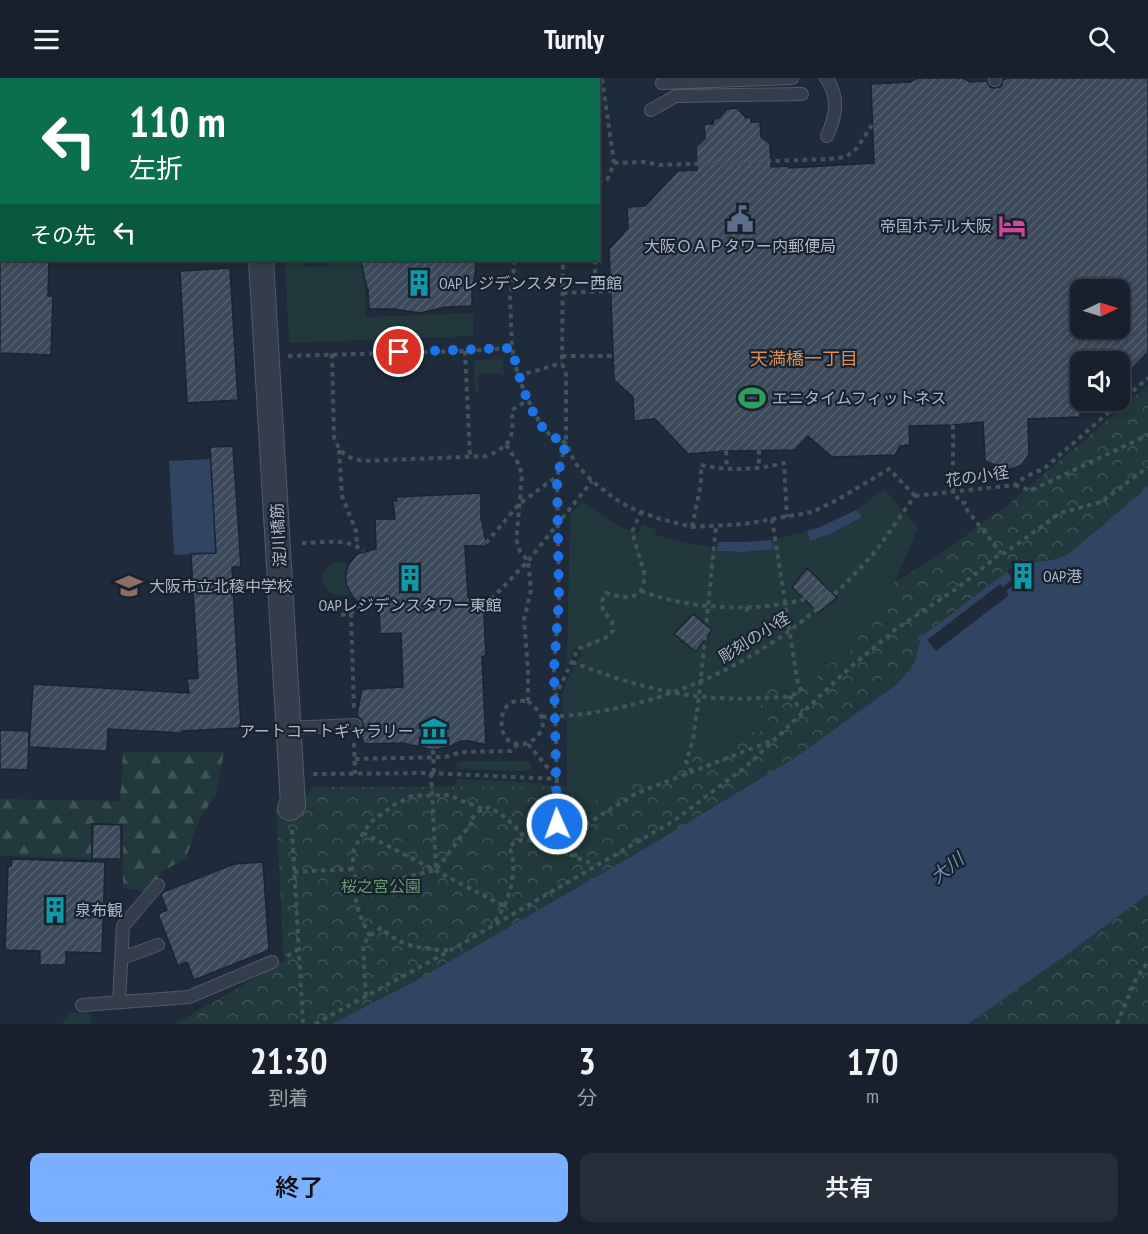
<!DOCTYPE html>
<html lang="ja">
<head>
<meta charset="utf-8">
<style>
  :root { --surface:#17202c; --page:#242d38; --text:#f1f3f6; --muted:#9ea3a9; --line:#363e48; --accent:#7bafff }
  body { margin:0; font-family:"PT Sans Narrow","Noto Sans JP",sans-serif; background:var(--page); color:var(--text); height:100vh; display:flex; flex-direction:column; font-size:22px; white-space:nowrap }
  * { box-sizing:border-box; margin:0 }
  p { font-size:20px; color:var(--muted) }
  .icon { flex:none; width:33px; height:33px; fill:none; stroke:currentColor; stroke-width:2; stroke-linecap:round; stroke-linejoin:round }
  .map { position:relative; height:946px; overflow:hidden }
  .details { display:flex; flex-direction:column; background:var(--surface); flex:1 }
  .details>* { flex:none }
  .banner { position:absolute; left:0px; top:0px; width:600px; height:183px; box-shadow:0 3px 9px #0003,0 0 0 2px var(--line); background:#0b6e4f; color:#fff; overflow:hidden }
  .needle { width:39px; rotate:86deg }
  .buttons { position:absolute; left:1070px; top:201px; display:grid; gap:12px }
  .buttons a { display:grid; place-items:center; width:60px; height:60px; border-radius:12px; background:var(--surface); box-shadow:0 3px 9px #0003,0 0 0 2px var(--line); font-size:30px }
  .pin { position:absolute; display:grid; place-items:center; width:51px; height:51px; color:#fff; margin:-26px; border:3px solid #fff; border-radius:50%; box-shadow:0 2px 6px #0007 }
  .me { position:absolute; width:66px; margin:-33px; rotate:358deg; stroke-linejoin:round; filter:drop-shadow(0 0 4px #0008) }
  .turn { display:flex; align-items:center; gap:21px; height:126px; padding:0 30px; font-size:27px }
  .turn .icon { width:78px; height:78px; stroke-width:2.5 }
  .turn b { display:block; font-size:42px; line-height:51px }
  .then { display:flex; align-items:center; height:57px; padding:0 30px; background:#0003; gap:12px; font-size:22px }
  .eta { display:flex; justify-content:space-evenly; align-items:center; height:102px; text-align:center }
  .eta b { font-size:36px; font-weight:600; line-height:42px }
  .cta { display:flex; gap:12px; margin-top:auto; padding:12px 30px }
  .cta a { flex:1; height:69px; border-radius:12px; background:var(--accent); color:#111; font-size:24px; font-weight:600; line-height:69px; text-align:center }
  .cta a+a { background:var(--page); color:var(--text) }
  header { display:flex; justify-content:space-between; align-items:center; height:78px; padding:0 30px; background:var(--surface); font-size:27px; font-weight:600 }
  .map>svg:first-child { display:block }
  .grass { fill:#21393c }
  .forest { fill:url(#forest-firs) }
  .park { fill:url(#park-crowns) }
  .water { fill:#2f4562 }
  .pier { fill:#1f2b3b }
  .building { fill:url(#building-hatch); stroke:#1a2432; stroke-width:1.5; fill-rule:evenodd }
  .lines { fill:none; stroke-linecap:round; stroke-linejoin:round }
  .service-casing { stroke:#505b69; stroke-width:14 }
  .minor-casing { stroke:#505b69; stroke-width:26 }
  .path { stroke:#3f5659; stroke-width:4; stroke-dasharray:4.5 4.5; stroke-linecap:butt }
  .service { stroke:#333d4b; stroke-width:12 }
  .minor { stroke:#333d4b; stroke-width:24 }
  .route { stroke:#1a73e8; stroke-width:10; stroke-dasharray:0 18 }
  .labels { text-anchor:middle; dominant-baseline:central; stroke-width:4.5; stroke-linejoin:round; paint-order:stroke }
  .poi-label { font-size:16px; fill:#adb8c7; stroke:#18222f; text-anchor:start }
  .street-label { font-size:16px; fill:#adb8c7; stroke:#18222f }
  .park-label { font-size:16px; fill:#639a6f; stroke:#18222f }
  .neighbourhood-label { font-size:18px; fill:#dd8e53; stroke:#18222f }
  .water-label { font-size:18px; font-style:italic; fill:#738eb2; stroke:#18222f }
</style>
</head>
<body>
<header><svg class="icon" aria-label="menu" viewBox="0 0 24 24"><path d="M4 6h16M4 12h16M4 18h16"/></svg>Turnly<svg class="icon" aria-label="search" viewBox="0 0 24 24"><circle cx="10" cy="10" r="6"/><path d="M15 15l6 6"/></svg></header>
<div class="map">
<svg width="1148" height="946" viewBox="0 0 1148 946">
  <defs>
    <pattern id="forest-firs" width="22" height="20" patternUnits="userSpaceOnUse" patternTransform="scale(1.5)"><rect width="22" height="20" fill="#21393c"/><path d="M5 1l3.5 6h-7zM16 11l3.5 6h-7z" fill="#3f5457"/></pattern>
    <pattern id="park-crowns" width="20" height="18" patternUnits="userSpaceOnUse" patternTransform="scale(1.5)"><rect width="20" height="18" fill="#21393c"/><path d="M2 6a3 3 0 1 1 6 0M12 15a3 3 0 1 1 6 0" fill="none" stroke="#3f5457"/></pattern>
    <pattern id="building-hatch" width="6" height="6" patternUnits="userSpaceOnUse" patternTransform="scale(1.5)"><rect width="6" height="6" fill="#3b495b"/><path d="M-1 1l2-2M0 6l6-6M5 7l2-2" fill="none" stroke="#556171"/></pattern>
  </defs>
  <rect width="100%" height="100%" fill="#1f2b3b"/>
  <path class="grass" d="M285 182H304V189L327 188V182H364L366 239 473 235V258L289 265Z
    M503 281 504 300 502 296 499 295 478 296V314H475L474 282Z
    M885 411 903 434 918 449 895 504 844 582 837 587 833 583 816 600 820 604 814 610 810 606 804 610 801 606 784 609 764 604 762 653 756 656 753 652 728 665 729 669 723 672 720 668 691 680 693 684 683 688 681 685 666 697 638 707 635 703 611 713 613 719 606 723 604 719 583 731 585 735 572 743 567 736V642L566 635 563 634C557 614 573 592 582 574L575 570 567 587 570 437 582 423C599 436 617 450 638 455L642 446 656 452 655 456 668 461 710 469V472C730 476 753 475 773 471L771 462 807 453 810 463 830 456 861 440 856 432Z
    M337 484H345L349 486C345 497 346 506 351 516 324 526 311 492 337 484Z
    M461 683H529L532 690 527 693 459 691 456 687V685Z
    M457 701 542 705 544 708V747L455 713V705Z
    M86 934 90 937 92 946H62L64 942 70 935Z"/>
  <path class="forest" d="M123 674H224L216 718 200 739 186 780 163 793 147 813 123 810V746L91 745V781L5 778 0 776V721L120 723Z"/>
  <path class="park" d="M1148 307V409L1067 477C1051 483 1038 485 1022 482L921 559 915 583 911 590 897 606 793 681 639 774 417 902 332 946H175L284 883 276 731 305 730V719L314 709 567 708V736L573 743 585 735 583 731 604 718 606 723 613 719 610 714 636 703 638 707 665 697 664 693 681 685 684 688 692 684 691 680 721 668 723 672 729 669 728 665 753 652 756 656 761 653 758 649 764 604 784 609 801 606 804 610 810 605 814 609 820 604 816 600 833 583 837 587 844 582 895 504 937 478 1009 426Z
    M1148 816V946H968L1062 880Z"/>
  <path class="water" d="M211 381 216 475 174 477 169 383Z
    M1148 409V816L1062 880 968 946H332L417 902 639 774 793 681 897 606 911 590 915 583 921 559 1021 483V481C1038 486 1051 483 1067 477Z
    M856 432 862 439 830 456 810 463 807 453 818 450Z
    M771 462 773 471 744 474 717 473 718 464H744Z"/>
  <path class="pier" d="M1022 482 1035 500 1020 511 1016 506 1006 513 1009 517 936 573 927 562 1000 506 1003 509 1012 501 1007 493Z"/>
  <path class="building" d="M918 0H963L970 4 987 3 990 9 994 10 1000 9 1002 6 1003 2 1006 1V0H1148V274L1119 304V284H1080V339L1028 341 1029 376 1022 387 1011 391H1005L985 383 983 344 953 347 909 348 910 367 900 368 895 377 832 379 808 358 795 372 726 373 688 376 655 341 634 343 633 319 614 302 609 171 628 150 627 129 645 128 678 93 697 92 696 69 705 60 704 46H713L714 41 719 40 727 31 737 30 746 40 751 39V44H760L761 59 770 66 771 89 788 88 789 90 874 85 871 6 910 4ZM1080 212H1119V250H1080Z
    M0 182H49L48 218H53L51 277 0 275Z
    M361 182H476L475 196 472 210V228L446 229 420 235 393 231H369L368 213 364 199Z
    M230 190 238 322 187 325 180 193Z
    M233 368 241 489H232L241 650 182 653 183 655 108 651 107 673 29 669 33 606 189 615 187 601 198 600 191 476 216 475 210 369Z
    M481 415V440L487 468H465L468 519H486L484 540 486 577 482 579 486 667 470 663H461L449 669 433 672 403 665 364 666 360 653 363 650V646L362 642 358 639 357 636 362 611 403 609 401 555 380 556 379 527 358 524 353 519 346 506V494L349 486 357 476 376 471 375 441H395L393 423H397L396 419Z
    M807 490 837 520 818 535 792 509Z
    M693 536 712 552 696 574 674 556Z
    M0 652 29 653 28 692 0 691Z
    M93 746 121 747V781H92Z
    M12 781 105 784 102 875 66 874V887H40V873L5 872 8 788H11Z
    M263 784 269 872 194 902 187 884 178 888 158 836 167 832 161 817 163 814 234 786Z"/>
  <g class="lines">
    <defs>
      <path id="service" d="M826 0C840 19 836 38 827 58
        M995 0V2
        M564 2V0
        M662 5 792 0
        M651 32 676 18 802 16
        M289 650 355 647
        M122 880 158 867
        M119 923 123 848 158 807
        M82 927 189 919 272 884"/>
      <path id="minor" d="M251 0V2
        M261 182 293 727 290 730"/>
    </defs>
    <use href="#service" class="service-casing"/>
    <use href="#minor" class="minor-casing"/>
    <path class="path" d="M614 85 645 84 661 87 829 81 846 79 857 70 872 47
      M598 103 607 102 614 85 602 0
      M515 182 510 220 512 270 518 298 528 322 541 347 549 356 566 365 575 385 592 403 615 421 631 430 657 440 692 449 744 446 812 434 837 422 889 391 915 418
      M595 182V213
      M563 215 611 213
      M465 273 470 379
      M332 276 334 359C340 375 345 379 362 383L487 378C514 366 513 359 512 332L528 322
      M288 278 465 273 512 270
      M562 278H613
      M518 298 562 285
      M953 347V414L961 425H965L967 432 1001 475
      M506 367 518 385 522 396 517 455V464L520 473 528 483 531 512 524 542 528 591V623
      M339 372 342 418 356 453 357 468
      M759 372V390
      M726 373 727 390
      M1015 407 1028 412 1034 411 1148 357
      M915 418 1015 407C1023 398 1036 395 1046 389L1148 300
      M692 449 701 405V387C728 393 757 392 784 385L787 439
      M302 465C322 465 347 459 364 473
      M486 465 519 426 556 399
      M641 513C680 528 732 533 775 527 795 524 815 519 835 515
      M485 528 528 483 592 403
      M747 529V535
      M351 535 354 631
      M341 537C352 536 357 532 365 525
      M572 584C635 609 693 624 761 620 770 619 786 620 793 617 796 616 798 613 801 611L798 607 772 441
      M789 618 803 633
      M555 619 578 571 605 560 613 553 612 543 603 533 602 523 606 515C626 521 646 524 644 494L632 454 641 434
      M528 623C535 630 546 638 542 650 538 664 518 672 507 661 498 652 500 628 513 624 517 622 524 623 528 623Z
      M542 639C669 636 790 572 872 477 888 458 900 437 915 418
      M354 665 355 696
      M528 666 557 701 556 708 557 746 537 763
      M433 672 434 695
      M355 681 445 679 461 674 511 673 518 666
      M692 694 686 683 693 662 699 619 716 448
      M431 695 436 792
      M313 696 431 695 557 701 554 591 559 521 557 399 566 365V297L562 285 563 182
      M557 746 580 750
      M292 752 303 946
      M363 755 504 828
      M575 779 580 750 635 716 771 663
      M294 794 352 791
      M359 808 374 805 375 806 436 792 473 743 471 741 482 731
      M495 843C510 823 519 791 509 768L521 762 537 763 595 787
      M370 858C362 844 357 831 355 815L360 811 352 791 354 771 363 755 371 744 394 727 412 718 450 717C460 724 474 726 485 732L489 729C507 739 514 747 527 762
      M287 878 299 871
      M366 918 363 869 368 859 381 850C386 854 392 859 397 862 413 870 432 872 450 872
      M315 946 451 872 675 742 749 686 845 594 896 551 959 509 1001 475H1005L1060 435 1101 424 1148 389
      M1117 946 1135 903 1148 883"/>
    <use href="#service" class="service"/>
    <use href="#minor" class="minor"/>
  </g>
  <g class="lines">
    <path class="route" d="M399 274 512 270C517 293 530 341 549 356 554 360 560 362 566 365L557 399 559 521 554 591 557 746"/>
  </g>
  <defs>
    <symbol id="civic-bare" viewBox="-9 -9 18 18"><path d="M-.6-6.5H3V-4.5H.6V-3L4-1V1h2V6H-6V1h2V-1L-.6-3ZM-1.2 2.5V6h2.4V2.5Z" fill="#5c6f8a" stroke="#18222f" stroke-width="2.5" paint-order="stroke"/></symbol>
    <symbol id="hotel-bare" viewBox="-9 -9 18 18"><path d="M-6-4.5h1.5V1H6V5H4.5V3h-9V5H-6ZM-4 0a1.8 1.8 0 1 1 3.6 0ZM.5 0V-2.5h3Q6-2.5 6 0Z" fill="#d1479c" stroke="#18222f" stroke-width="2.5" paint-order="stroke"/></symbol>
    <symbol id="building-bare" viewBox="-9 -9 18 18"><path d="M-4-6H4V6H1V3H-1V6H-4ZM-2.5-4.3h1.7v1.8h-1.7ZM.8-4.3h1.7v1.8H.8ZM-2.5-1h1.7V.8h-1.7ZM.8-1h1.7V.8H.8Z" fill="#0f9aa8" stroke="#18222f" stroke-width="2.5" paint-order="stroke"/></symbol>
    <symbol id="stadium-bare" viewBox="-9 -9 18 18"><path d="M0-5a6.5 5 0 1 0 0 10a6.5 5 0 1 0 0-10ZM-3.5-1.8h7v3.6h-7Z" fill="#2e9e5b" stroke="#18222f" stroke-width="2.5" paint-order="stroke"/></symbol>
    <symbol id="school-bare" viewBox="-9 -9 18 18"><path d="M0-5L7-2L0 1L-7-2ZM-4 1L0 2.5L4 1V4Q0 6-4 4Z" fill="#8d6e63" stroke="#18222f" stroke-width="2.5" paint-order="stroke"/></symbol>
    <symbol id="museum-bare" viewBox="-9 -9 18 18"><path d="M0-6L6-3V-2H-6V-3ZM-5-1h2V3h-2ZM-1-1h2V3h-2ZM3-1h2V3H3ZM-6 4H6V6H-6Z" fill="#0f9aa8" stroke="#18222f" stroke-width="2.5" paint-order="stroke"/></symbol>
  </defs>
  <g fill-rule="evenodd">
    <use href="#civic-bare" x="721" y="122" width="38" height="38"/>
    <use href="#hotel-bare" x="993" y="129" width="38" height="38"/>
    <use href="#building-bare" x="400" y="186" width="38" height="38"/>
    <use href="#stadium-bare" x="733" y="301" width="38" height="38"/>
    <use href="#building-bare" x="1004" y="479" width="38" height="38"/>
    <use href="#building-bare" x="391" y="481" width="38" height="38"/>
    <use href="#school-bare" x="110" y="489" width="38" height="38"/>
    <use href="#museum-bare" x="415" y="634" width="38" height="38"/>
    <use href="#building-bare" x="36" y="813" width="38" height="38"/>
  </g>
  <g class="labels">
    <g class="poi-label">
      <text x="992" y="148" text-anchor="end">帝国ホテル大阪</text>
      <text x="740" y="168" text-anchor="middle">大阪ＯＡＰタワー内郵便局</text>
      <text x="439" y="205">OAPレジデンスタワー西館</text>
      <text x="772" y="320">エニタイムフィットネス</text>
      <text x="1043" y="498">OAP港</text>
      <text x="149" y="508">大阪市立北稜中学校</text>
      <text x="410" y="527" text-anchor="middle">OAPレジデンスタワー東館</text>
      <text x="414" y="653" text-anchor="end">アートコートギャラリー</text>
      <text x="75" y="832">泉布観</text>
    </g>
    <g class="street-label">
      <text transform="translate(977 398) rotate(-8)">花の小径</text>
      <text transform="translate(278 457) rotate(-93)">淀川橋筋</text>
      <text transform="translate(754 559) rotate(-32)">彫刻の小径</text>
    </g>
    <g class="park-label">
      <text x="381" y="808">桜之宮公園</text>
    </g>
    <g class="neighbourhood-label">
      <text x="804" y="280">天満橋一丁目</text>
    </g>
    <g class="water-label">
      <text transform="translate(947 790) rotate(-38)">大川</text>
    </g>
  </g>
</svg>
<div class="buttons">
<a><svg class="needle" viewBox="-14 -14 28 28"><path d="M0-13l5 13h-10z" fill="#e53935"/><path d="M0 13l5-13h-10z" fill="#9ea3a9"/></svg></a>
<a><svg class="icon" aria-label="sound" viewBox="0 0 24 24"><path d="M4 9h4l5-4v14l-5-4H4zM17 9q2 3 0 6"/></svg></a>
</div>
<div class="pin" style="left:399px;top:274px;background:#d93025"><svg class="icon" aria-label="arrive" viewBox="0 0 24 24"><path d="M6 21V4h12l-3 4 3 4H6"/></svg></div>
<svg class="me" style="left:557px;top:746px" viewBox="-20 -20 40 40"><circle r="17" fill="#1a73e8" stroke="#fff" stroke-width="3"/><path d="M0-11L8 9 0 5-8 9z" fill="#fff"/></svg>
<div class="banner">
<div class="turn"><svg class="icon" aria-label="left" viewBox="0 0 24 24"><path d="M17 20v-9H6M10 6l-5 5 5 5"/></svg><div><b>110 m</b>左折</div></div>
<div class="then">その先<svg class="icon" aria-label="left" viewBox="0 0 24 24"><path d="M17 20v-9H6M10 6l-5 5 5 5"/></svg></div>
</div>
</div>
<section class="details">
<div class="eta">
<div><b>21:30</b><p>到着</p></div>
<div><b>3</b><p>分</p></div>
<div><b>170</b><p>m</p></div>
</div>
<div class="cta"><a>終了</a><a>共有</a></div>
</section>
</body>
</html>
